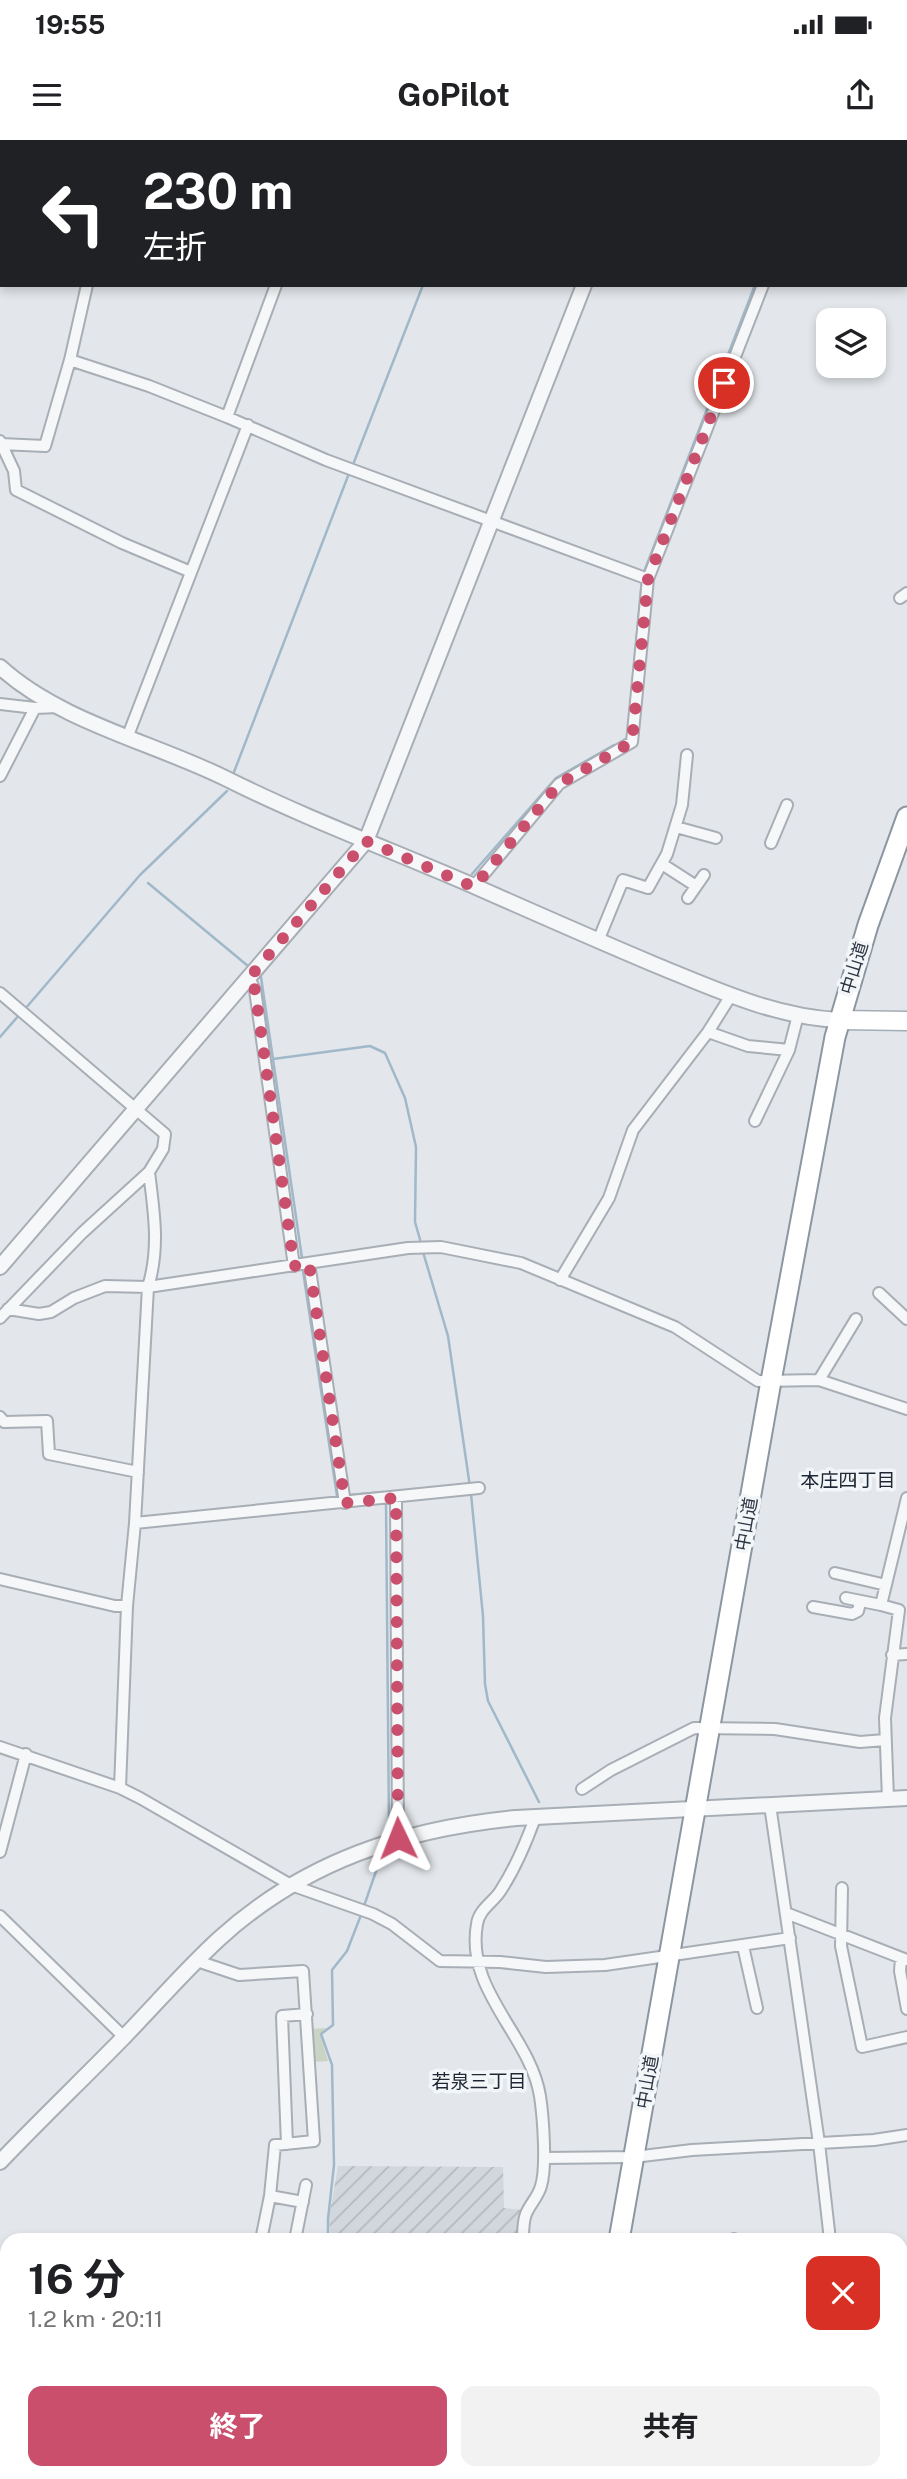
<!DOCTYPE html>
<html lang="ja">
<head>
<meta charset="utf-8">
<style>
  :root { --surface:#fff; --page:#f2f2f2; --text:#202124; --muted:#757577; --accent:#c94f6d }
  body { margin:0; font-family:"Public Sans","Noto Sans JP",sans-serif; background:var(--page); color:var(--text); height:100vh; display:flex; flex-direction:column; font-size:26px; white-space:nowrap }
  * { box-sizing:border-box; margin:0 }
  p { font-size:23px; color:var(--muted) }
  .icon { flex:none; width:38px; height:38px; fill:none; stroke:currentColor; stroke-width:2; stroke-linecap:round; stroke-linejoin:round }
  .map { position:relative; flex:1; overflow:hidden }
  .drawer { position:absolute; left:0px; top:2093px; width:908px; height:247px; display:flex; flex-direction:column; background:var(--surface); border-radius:21px 21px 0 0; box-shadow:0 4px 10px #0003 }
  .drawer>* { flex:none }
  .banner { position:absolute; left:0px; top:0px; width:908px; height:147px; box-shadow:0 4px 10px #0003; background:#202124; color:#fff; overflow:hidden }
  .fabs { position:absolute; left:816px; top:168px; display:grid; gap:14px }
  .fabs a { display:grid; place-items:center; width:70px; height:70px; border-radius:14px; background:var(--surface); box-shadow:0 4px 10px #0003; font-size:35px }
  .pin { position:absolute; display:grid; place-items:center; width:60px; height:60px; color:#fff; margin:-30px; border:4px solid #fff; border-radius:50%; box-shadow:0 2px 7px #0007 }
  .me { position:absolute; width:77px; margin:-38px; rotate:358deg; stroke-linejoin:round; filter:drop-shadow(0 0 5px #0008) }
  .turn { display:flex; align-items:center; gap:24px; height:147px; padding:0 28px; font-size:32px }
  .turn .icon { width:91px; height:91px; stroke-width:2.5 }
  .turn b { display:block; font-size:49px; line-height:60px }
  .round { display:grid; place-items:center; flex:none; width:74px; height:74px; border-radius:14px; background:var(--page) }
  .overview { display:flex; align-items:center; justify-content:space-between; height:119px; padding:0 28px }
  h1 { font-size:42px; font-weight:700; line-height:52px }
  .button { display:flex; gap:14px; margin-top:auto; padding:14px 28px }
  .button a { flex:1; height:80px; border-radius:14px; background:var(--accent); color:#fff; font-size:28px; font-weight:700; line-height:80px; text-align:center }
  .button a+a { background:var(--page); color:var(--text) }
  .status { display:flex; justify-content:space-between; align-items:center; height:49px; padding:0 35px; background:var(--surface); direction:ltr }
  .status svg { height:19px; fill:currentColor }
  header { display:flex; justify-content:space-between; align-items:center; height:91px; padding:0 28px; background:var(--surface); font-size:32px; font-weight:700 }
  .map>svg:first-child { display:block }
  .industrial { fill:url(#industrial-furrows) }
  .park { fill:#cad4c5 }
  .lines { fill:none; stroke-linecap:round; stroke-linejoin:round }
  .stream { stroke:#a0b8c9; stroke-width:2.5 }
  .minor-casing { stroke:#a8aeb5; stroke-width:14 }
  .tertiary-casing { stroke:#a8aeb5; stroke-width:18 }
  .primary-casing { stroke:#a3adb6; stroke-width:21 }
  .trunk-casing { stroke:#8b96a1; stroke-width:23 }
  .minor { stroke:#f6f7f9; stroke-width:10 }
  .tertiary { stroke:#f6f7f9; stroke-width:14 }
  .primary { stroke:#fff; stroke-width:18 }
  .trunk { stroke:#fff; stroke-width:19 }
  .route { stroke:#c94f6d; stroke-width:12; stroke-dasharray:0 21.6 }
  .labels { text-anchor:middle; dominant-baseline:central; stroke-width:7; stroke-linejoin:round; paint-order:stroke }
  .street-label { font-size:18px; fill:#2c3643; stroke:#f3f6f8 }
  .neighbourhood-label { font-size:19px; fill:#1e2734; stroke:#f3f6f8 }
</style>
</head>
<body>
<div class="status"><b>19:55</b><svg viewBox="0 0 49 12"><path d="M0 12V9h3v3zM5 12V6h3v6zM10 12V3h3v9zM15 12V0h3v12zM26 1h20v11H26zM47 4h2v5h-2z"/></svg></div>
<header><svg class="icon" aria-label="menu" viewBox="0 0 24 24"><path d="M4 6h16M4 12h16M4 18h16"/></svg>GoPilot<svg class="icon" aria-label="share" viewBox="0 0 24 24"><path d="M12 15V3M7 8l5-5 5 5M5 13v7h14v-7"/></svg></header>
<div class="map">
<svg width="907" height="2339" viewBox="0 0 907 2339">
  <defs>
    <pattern id="industrial-furrows" width="10" height="10" patternUnits="userSpaceOnUse" patternTransform="scale(1.75)"><rect width="10" height="10" fill="#d2d6dd"/><path d="M-1 1l2-2M0 10L10 0M9 11l2-2" fill="none" stroke="#b4b8bf"/></pattern>
  </defs>
  <rect width="100%" height="100%" fill="#e3e7eb"/>
  <path class="industrial" d="M338 2026 503 2027 504 2068 523 2070 520 2100H331L329 2078Z"/>
  <path class="park" d="M326 1888 320 1894 328 1921 313 1922 311 1889Z"/>
  <g class="lines">
    <path class="stream" d="M478 2 479 0
      M812 2V0
      M354 322 423 145
      M644 432 755 145
      M628 592 642 439
      M234 632 348 336
      M472 734 556 638 614 605
      M148 743 248 826
      M261 837 302 1118
      M25 869 140 735 227 651
      M0 897 20 874
      M273 919 370 906 385 913 405 958 416 1007 415 1082 421 1103
      M423 1112 448 1196 470 1347
      M303 1131 337 1356
      M471 1354 483 1476 485 1544 488 1561 539 1662
      M349 1355 383 1352
      M386 1363 389 1686
      M364 1766 383 1711
      M328 2100V2079L334 2025 332 1925 321 1894 333 1885 332 1830 347 1811 361 1775
      M304 2339 308 2333"/>
    <defs>
      <path id="minor" d="M316 0 320 2
        M857 0 861 2
        M111 2 112 0
        M331 2 332 0
        M819 2 820 0
        M906 19H907
        M70 220 149 246 227 277 326 320 648 439
        M227 277 276 145
        M0 301 14 331 16 350 122 403 191 432
        M1 304 45 306 70 220 87 145
        M900 458 907 453
        M0 564 35 568 58 567
        M127 598 248 285
        M0 636 35 568
        M676 687 716 698
        M771 703 787 665
        M662 724 696 746
        M474 746 559 644 632 602 648 439 763 145
        M688 758 704 735
        M598 801 623 740 648 748 667 714 682 665 687 615
        M249 838 255 850 294 1126
        M0 853 165 994 163 1009 149 1032 82 1093 0 1178
        M708 892 748 906 789 910
        M755 981 789 910 798 875
        M309 1123 345 1363
        M560 1140 609 1058 633 990 708 892 730 857
        M879 1153 907 1179
        M8 1169 39 1174 51 1172 74 1158 105 1146 148 1147 408 1108 441 1107 521 1123 675 1187 758 1241 819 1240 907 1269
        M819 1240 856 1179
        M0 1277 4 1282 47 1281 49 1314 138 1332
        M396 1358 398 1698
        M135 1383 479 1348
        M835 1433 886 1445
        M0 1439 115 1466H127
        M846 1458 881 1465
        M813 1467 852 1474 858 1471 860 1462
        M892 1515 907 1514
        M0 1607 120 1648 140 1658 291 1745 373 1774 392 1784 440 1821 500 1822 546 1827 605 1825 790 1798
        M120 1648 127 1466 135 1383 148 1147C160 1108 154 1072 149 1032
        M582 1649 611 1630 694 1588 775 1589 860 1602 885 1600
        M888 1659 885 1578 899 1470 881 1465 907 1358
        M770 1665 819 2003 830 2100
        M0 1712 26 1614
        M842 1748 841 1806 862 1907 907 1897
        M786 1773 907 1820
        M0 1776 124 1897
        M743 1806 757 1868
        M901 1818 900 1831 907 1869
        M197 1821 239 1835 303 1831 314 2001 275 2005 270 2056 261 2100
        M287 2004 282 1876 307 1874
        M545 2018 634 2017 692 2010 874 2000 907 1995
        M270 2056 303 2062
        M734 2099V2100
        M295 2100 306 2045
        M523 2100C523 2092 523 2081 526 2074 530 2064 538 2057 541 2046 547 2027 543 1976 540 1956 530 1895 465 1851 477 1784 479 1769 494 1762 501 1750 514 1730 527 1700 535 1678
        M226 2337 237 2339
        M283 2339 286 2333
        M666 2339 667 2333
        M722 2339 723 2333
        M825 2339 826 2333
        M900 2339V2333"/>
      <path id="tertiary" d="M639 2 640 0
        M0 527C60 582 155 603 227 639 307 679 391 710 474 746 535 773 596 800 658 826 717 850 775 877 839 880
        M0 1127 366 701 584 145
        M0 2022C40 1980 83 1939 124 1897 156 1864 186 1829 220 1798 305 1721 404 1689 516 1678L907 1658
        M901 2292H907
        M523 2339 539 2333"/>
      <path id="primary" d="M839 880 907 881"/>
      <path id="trunk" d="M619 2100 771 1241 835 897 868 785 907 677
        M579 2339 580 2333"/>
    </defs>
    <use href="#minor" class="minor-casing"/>
    <use href="#tertiary" class="tertiary-casing"/>
    <use href="#primary" class="primary-casing"/>
    <use href="#trunk" class="trunk-casing"/>
    <use href="#minor" class="minor"/>
    <use href="#tertiary" class="tertiary"/>
    <use href="#primary" class="primary"/>
    <use href="#trunk" class="trunk"/>
  </g>
  <g class="lines">
    <path class="route" d="M398 1698 396 1358 345 1363 309 1123 294 1126 255 850 249 838 366 701 474 747 559 644 632 602 648 439 724 243"/>
  </g>
  <g class="labels">
    <g class="street-label">
      <text transform="translate(854 828) rotate(-73)">中山道</text>
      <text transform="translate(746 1384) rotate(-80)">中山道</text>
      <text transform="translate(647 1942) rotate(-80)">中山道</text>
    </g>
    <g class="neighbourhood-label">
      <text x="848" y="1340">本庄四丁目</text>
      <text x="479" y="1941">若泉三丁目</text>
    </g>
  </g>
</svg>
<div class="fabs">
<a><svg class="icon" aria-label="layers" viewBox="0 0 24 24"><path d="M12 4l9 5-9 5-9-5zM3 14l9 5 9-5"/></svg></a>
</div>
<div class="pin" style="left:724px;top:243px;background:#d93025"><svg class="icon" aria-label="arrive" viewBox="0 0 24 24"><path d="M6 21V4h12l-3 4 3 4H6"/></svg></div>
<svg class="me" style="left:398px;top:1698px" viewBox="-20 -20 40 40"><path d="M0-17L14 15 0 8-14 15z" fill="#c94f6d" stroke="#fff" stroke-width="4"/></svg>
<div class="banner">
<div class="turn"><svg class="icon" aria-label="left" viewBox="0 0 24 24"><path d="M17 20v-9H6M10 6l-5 5 5 5"/></svg><div><b>230 m</b>左折</div></div>
</div>
<section class="drawer">
<div class="overview"><div><h1>16 分</h1><p>1.2 km · 20:11</p></div><a class="round" style="background:#d93025;color:#fff"><svg class="icon" aria-label="close" viewBox="0 0 24 24"><path d="M6 6l12 12M18 6L6 18"/></svg></a></div>
<div class="button"><a>終了</a><a>共有</a></div>
</section>
</div>
</body>
</html>
